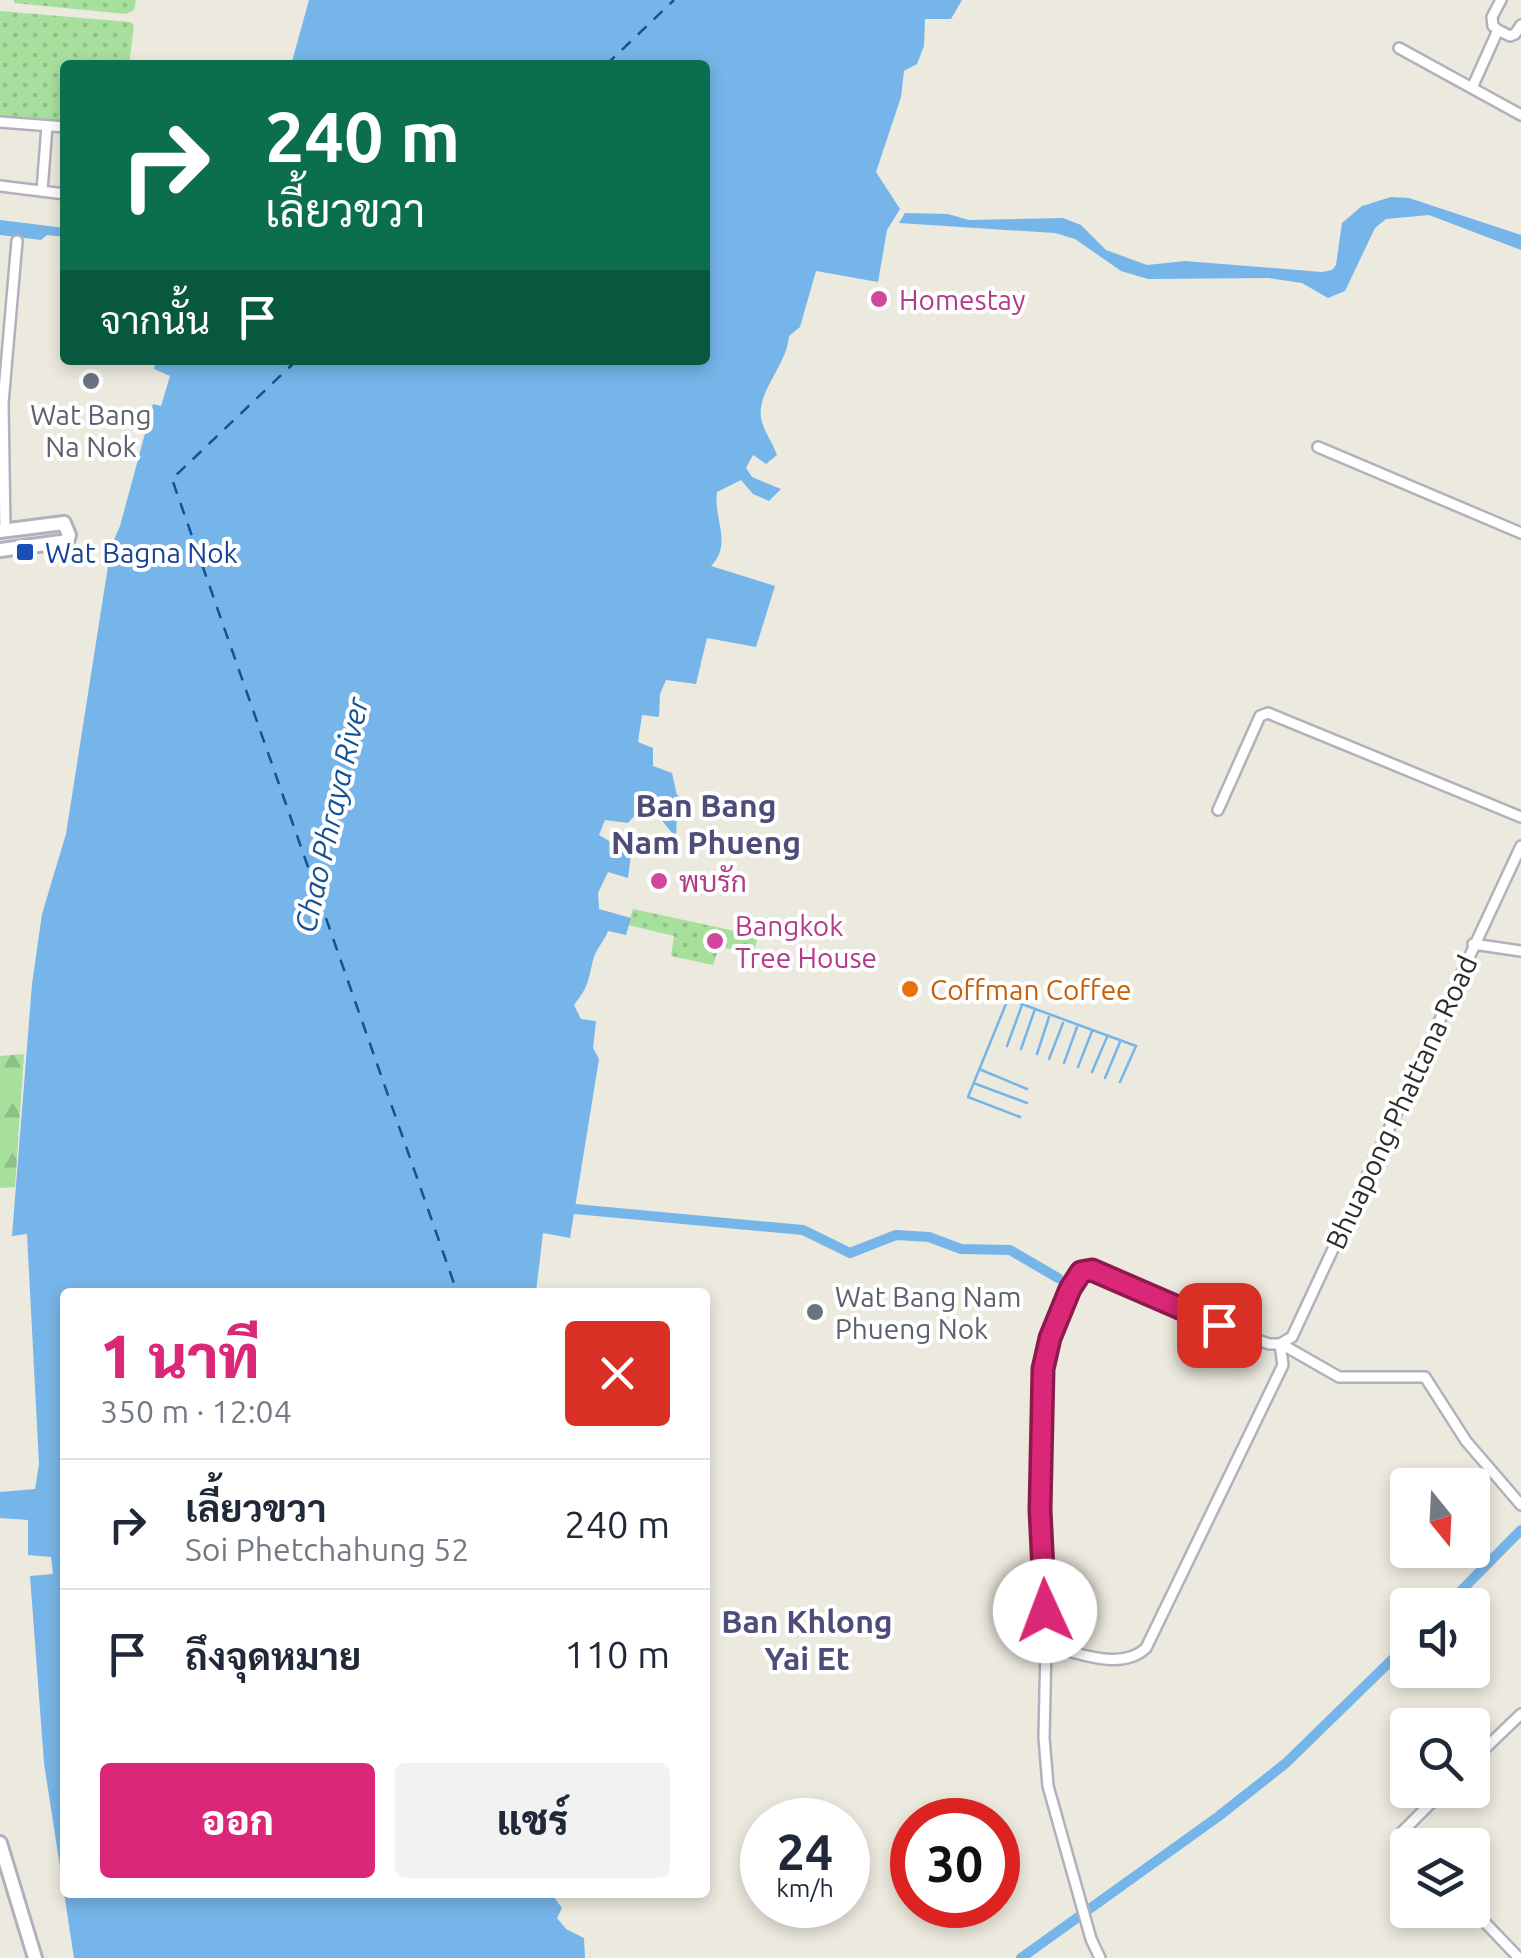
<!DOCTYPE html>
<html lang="th">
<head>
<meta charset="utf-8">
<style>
  :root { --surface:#fff; --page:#f2f2f3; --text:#1f2937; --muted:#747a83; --line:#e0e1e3; --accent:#db2777 }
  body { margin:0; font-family:Ubuntu,Sarabun,sans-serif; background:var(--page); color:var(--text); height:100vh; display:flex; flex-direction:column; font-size:38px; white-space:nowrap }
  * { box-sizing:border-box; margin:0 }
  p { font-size:32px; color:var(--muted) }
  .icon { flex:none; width:55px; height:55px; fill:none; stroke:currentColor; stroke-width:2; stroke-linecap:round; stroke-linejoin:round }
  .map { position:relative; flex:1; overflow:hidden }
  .panel { position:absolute; left:60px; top:1288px; width:650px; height:610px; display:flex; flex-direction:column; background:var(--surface); border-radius:10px; box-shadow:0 5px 15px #0003 }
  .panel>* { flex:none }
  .guide { position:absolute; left:60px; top:60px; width:650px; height:305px; border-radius:10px; box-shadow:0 5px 15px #0003; background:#0b6e4f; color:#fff; overflow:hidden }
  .needle { width:65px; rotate:162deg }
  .buttons { position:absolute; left:1390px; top:1468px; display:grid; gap:20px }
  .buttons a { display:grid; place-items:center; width:100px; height:100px; border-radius:10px; background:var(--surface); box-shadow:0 5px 15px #0003; font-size:50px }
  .speed { position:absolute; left:740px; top:1798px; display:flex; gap:20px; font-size:50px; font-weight:700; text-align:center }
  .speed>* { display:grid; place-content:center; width:130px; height:130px; border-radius:50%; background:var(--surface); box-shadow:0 5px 15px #0003; line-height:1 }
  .speed small { font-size:25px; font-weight:400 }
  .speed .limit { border:15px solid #d22; background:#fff; color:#111 }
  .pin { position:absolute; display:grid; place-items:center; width:85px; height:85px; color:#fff; margin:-42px; border-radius:20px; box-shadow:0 5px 15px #0006 }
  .me { position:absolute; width:110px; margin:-55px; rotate:358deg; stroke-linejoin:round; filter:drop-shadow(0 0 8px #0008) }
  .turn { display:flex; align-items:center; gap:35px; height:210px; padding:0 40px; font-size:45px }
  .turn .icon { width:130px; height:130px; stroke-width:2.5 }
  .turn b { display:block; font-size:70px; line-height:85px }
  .then { display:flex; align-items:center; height:95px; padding:0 40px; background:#0003; gap:20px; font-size:38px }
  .round { display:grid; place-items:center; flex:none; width:105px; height:105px; border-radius:10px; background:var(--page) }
  .head { display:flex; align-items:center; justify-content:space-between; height:170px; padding:0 40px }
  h1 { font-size:60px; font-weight:800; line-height:75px; color:var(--accent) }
  .action { display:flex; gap:20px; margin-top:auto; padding:20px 40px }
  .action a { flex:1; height:115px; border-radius:10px; background:var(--accent); color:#fff; font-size:40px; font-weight:800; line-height:115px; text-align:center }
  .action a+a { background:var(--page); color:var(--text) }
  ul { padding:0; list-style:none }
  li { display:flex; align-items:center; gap:30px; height:130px; padding:0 40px; border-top:2px solid var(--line) }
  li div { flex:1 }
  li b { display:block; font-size:38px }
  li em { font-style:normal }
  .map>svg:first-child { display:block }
  .grass { fill:url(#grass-dots) }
  .forest { fill:url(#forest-firs) }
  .water { fill:#76b5e9 }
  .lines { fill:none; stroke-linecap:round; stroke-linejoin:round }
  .stream { stroke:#76b5e9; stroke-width:2.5 }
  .canal { stroke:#76b5e9; stroke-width:10 }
  .ferry { stroke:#145196; stroke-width:2.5; stroke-dasharray:12 10; stroke-linecap:butt }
  .street-casing { stroke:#b1b1be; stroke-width:14 }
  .secondary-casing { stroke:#b1b1be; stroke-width:18 }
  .street { stroke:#fff; stroke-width:9 }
  .secondary { stroke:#fff; stroke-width:12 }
  .route-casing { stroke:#8e194d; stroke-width:25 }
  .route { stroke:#db2777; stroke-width:18 }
  .hotel-dot { fill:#d1479c; stroke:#fff; stroke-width:4 }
  .worship-dot { fill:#6b7280; stroke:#fff; stroke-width:4 }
  .transit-dot { fill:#1a4fb4; stroke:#fff; stroke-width:4 }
  .food-dot { fill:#e8710a; stroke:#fff; stroke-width:4 }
  .labels { text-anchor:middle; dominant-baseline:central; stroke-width:8; stroke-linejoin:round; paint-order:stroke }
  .hotel-label { font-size:28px; fill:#b23c85; stroke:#fff; text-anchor:start }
  .worship-label { font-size:28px; fill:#5b616d; stroke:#fff }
  .transit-label { font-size:28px; fill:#164399; stroke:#fff; text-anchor:start }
  .food-label { font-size:28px; fill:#c56008; stroke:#fff; text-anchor:start }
  .street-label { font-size:28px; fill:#2b2b2b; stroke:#fff }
  .water-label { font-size:30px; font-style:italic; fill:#145196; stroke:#fff }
  .quarter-label { font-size:32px; font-weight:bold; fill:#4e4d7a; stroke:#fff }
</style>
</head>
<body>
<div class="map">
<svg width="1521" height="1958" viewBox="0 0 1521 1958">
  <defs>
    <pattern id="grass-dots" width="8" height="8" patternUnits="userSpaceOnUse" patternTransform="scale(2.5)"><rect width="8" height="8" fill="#a7e09d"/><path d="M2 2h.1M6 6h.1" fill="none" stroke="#90c087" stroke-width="1.8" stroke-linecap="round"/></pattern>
    <pattern id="forest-firs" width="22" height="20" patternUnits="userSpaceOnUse" patternTransform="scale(2.5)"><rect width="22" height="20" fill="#a7e09d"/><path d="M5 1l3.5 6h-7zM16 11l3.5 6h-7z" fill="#90c087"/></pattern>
  </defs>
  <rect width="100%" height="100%" fill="#ece9de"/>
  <path class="grass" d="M14 0H136L134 10 126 14 14 3Z
    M0 11 130 22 134 25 129 65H65V121L0 117Z
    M633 909 758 936 754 953 719 947 713 965 671 956 674 936 628 925Z"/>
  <path class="forest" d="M24 1054 15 1187 0 1188V1056Z"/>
  <path class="water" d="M309 0H962L951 19H925L924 46 917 64 904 71 901 97 876 172 900 209 887 230 878 282 816 271 800 327 789 336C787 365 757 391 761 418 763 430 773 443 777 455L766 464 753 455 746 468 752 477 781 489 769 501 753 494 741 480 717 492C713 518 733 544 711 566L775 586 756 647 707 638 696 684 666 680 660 694 659 717 642 715 638 742 653 748V766L672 773 677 795 693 801 694 817 677 813 676 838 647 802 628 823 605 820 599 835 631 854 628 878 608 872 598 893 599 909 631 918 626 935 608 931C605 940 596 949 593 960 588 981 589 986 574 1005L581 1019 596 1021 593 1048 599 1059 570 1238 543 1233 536 1292H65V1892L551 1893 562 1908 557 1918 566 1929 584 1938 585 1958H74L44 1763 30 1576 53 1574 51 1557 28 1555V1520L0 1518V1492L35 1489 39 1464 27 1234 12 1236 32 984 42 914 66 834 111 547 120 526 153 404 161 406 170 376 154 369 156 360H705V65H291Z
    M1391 197 1409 198 1521 235V250L1429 215 1386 219 1375 228 1345 291 1328 298 1302 283 1269 278 1148 279 1121 271 1075 239 1055 233 899 223 905 213 948 214 969 220 1063 218 1081 225 1106 250 1147 265 1185 261 1322 272 1332 270 1336 265 1342 223 1362 206Z
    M0 220 65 228V237L47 235 41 240 0 235Z"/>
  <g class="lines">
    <path class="stream" d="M1007 1046 1022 1005
      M1021 1049 1035 1009
      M1037 1054 1049 1017
      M1049 1059 1063 1023
      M1064 1063 1077 1027
      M1078 1067 1092 1031
      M979 1069 1027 1089
      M1092 1072 1107 1037
      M1105 1078 1120 1042
      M976 1084 1027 1103
      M1020 1117 968 1097 1008 999 1136 1046 1120 1082"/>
    <path class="canal" d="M564 1208 803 1230 850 1253 896 1235 929 1237 961 1249 1010 1250 1058 1278
      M1447 1605 1521 1530
      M1021 1958 1219 1816 1286 1763 1408 1644"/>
    <path class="ferry" d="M606 65 674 0
      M297 360 172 479 457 1292"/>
    <defs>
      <path id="street" d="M1498 30 1493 26 1492 17 1501 0
        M1399 48 1521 115
        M1472 88 1498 30 1510 36 1515 34 1521 25
        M0 122 65 127
        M0 186 65 194
        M42 191 47 126
        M1318 447 1521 533
        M5 531 3 403 17 241
        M1218 810 1260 716 1268 713 1521 817
        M1473 944 1521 951
        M1283 1345 1339 1377H1425L1466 1441 1521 1505
        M1046 1645C1076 1652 1121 1672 1146 1648L1283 1365 1280 1344
        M1472 1761 1521 1714
        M1411 1845 1400 1834 1444 1790
        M1472 1909 1519 1958
        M1100 1958 1091 1939 1048 1786 1044 1738 1046 1645 1041 1510 1043 1369 1050 1338 1070 1289 1081 1273 1092 1271 1193 1316 1269 1344H1280L1292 1337 1521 846"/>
      <path id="secondary" d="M0 531 64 523 69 535 67 541 61 542 0 550
        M0 1843 35 1958"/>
    </defs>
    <use href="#street" class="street-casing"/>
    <use href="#secondary" class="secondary-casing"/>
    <use href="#street" class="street"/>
    <use href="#secondary" class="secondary"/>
  </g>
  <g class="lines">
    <defs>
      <path id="route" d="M1045 1611 1040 1510 1043 1369 1050 1338 1070 1289 1081 1272 1092 1270 1219 1325"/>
    </defs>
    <use href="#route" class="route-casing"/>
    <use href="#route" class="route"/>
  </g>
  <g class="hotel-dot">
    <circle cx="879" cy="299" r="10"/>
    <circle cx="659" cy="881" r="10"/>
    <circle cx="715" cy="941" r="10"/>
  </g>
  <g class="worship-dot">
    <circle cx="91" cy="381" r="10"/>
    <circle cx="815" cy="1312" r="10"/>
  </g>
  <rect class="transit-dot" x="15" y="542" width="20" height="20" rx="5"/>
  <circle class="food-dot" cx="910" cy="989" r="10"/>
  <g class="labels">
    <g class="hotel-label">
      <text x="899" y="299">Homestay</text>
      <text x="679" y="881">พบรัก</text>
      <text x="735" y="925">Bangkok<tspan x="735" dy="32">Tree House</tspan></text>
    </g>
    <g class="worship-label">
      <text x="91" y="414">Wat Bang<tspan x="91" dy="32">Na Nok</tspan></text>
      <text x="835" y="1296" text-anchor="start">Wat Bang Nam<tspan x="835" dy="32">Phueng Nok</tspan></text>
    </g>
    <g class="transit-label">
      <text x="45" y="552">Wat Bagna Nok</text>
    </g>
    <g class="food-label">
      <text x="930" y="989">Coffman Coffee</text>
    </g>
    <g class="street-label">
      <text transform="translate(1401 1102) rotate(-65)">Bhuapong Phattana Road</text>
    </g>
    <g class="water-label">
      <text transform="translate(331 815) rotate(-77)">Chao Phraya River</text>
    </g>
    <g class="quarter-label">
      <text x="706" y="805">Ban Bang<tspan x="706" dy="37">Nam Phueng</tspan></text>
      <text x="807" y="1621">Ban Khlong<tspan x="807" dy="37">Yai Et</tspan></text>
    </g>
  </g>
</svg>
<div class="buttons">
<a><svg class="needle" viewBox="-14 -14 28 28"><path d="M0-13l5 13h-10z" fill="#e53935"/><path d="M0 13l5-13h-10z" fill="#747a83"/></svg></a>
<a><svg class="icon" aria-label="sound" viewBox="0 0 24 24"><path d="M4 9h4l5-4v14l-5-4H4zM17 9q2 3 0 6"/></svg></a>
<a><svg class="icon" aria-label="search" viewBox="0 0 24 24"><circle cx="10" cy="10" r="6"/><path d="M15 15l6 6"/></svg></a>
<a><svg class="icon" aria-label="layers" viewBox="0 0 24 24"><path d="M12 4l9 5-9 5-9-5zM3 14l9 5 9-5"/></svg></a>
</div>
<div class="speed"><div>24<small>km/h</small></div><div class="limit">30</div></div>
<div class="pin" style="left:1219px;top:1325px;background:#d93025"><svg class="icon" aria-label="arrive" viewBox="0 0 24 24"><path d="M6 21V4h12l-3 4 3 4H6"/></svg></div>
<svg class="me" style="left:1045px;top:1611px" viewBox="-20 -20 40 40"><circle r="19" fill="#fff"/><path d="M0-13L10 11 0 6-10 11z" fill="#db2777"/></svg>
<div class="guide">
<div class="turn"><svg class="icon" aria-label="right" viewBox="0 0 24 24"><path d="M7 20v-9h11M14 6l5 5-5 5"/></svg><div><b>240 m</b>เลี้ยวขวา</div></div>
<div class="then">จากนั้น<svg class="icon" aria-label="arrive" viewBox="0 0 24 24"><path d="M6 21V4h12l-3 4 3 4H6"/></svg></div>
</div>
<section class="panel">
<div class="head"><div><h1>1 นาที</h1><p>350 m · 12:04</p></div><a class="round" style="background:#d93025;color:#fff"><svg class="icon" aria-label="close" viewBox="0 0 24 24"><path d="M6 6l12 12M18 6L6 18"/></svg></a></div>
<ul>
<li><svg class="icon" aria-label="right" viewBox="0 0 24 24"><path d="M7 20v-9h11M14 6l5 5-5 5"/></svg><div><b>เลี้ยวขวา</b><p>Soi Phetchahung 52</p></div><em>240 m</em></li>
<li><svg class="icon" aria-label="arrive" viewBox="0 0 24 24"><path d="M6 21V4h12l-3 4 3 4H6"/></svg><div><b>ถึงจุดหมาย</b></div><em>110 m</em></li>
</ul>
<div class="action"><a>ออก</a><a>แชร์</a></div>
</section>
</div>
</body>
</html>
